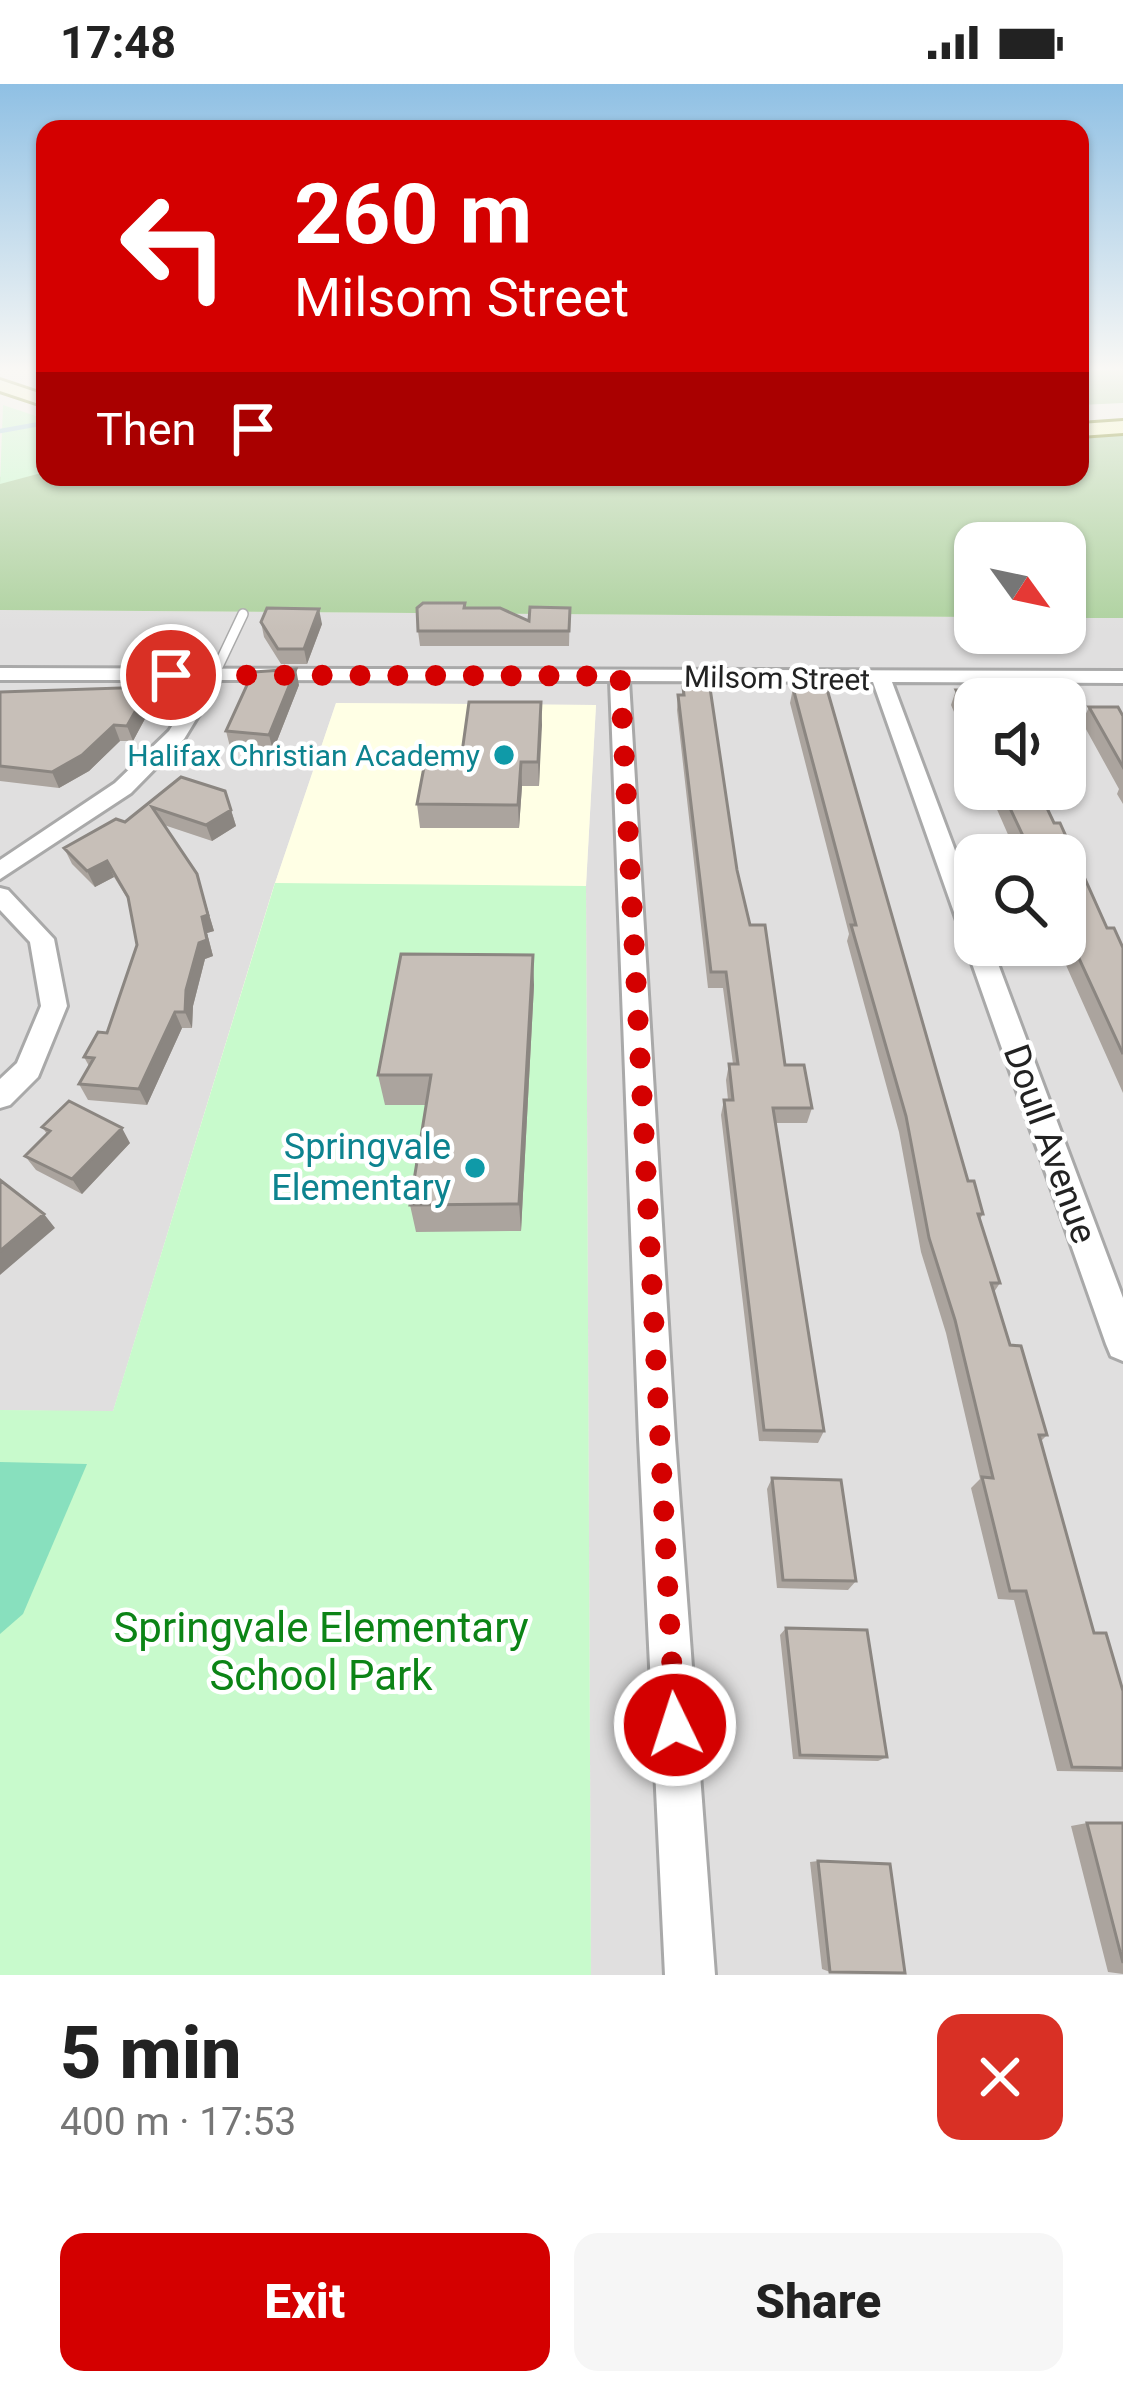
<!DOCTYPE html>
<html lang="en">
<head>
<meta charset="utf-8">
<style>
  :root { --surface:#fff; --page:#f6f6f6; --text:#222; --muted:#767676; --accent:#d40000 }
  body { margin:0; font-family:Roboto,sans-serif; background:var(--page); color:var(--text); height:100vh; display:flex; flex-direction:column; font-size:45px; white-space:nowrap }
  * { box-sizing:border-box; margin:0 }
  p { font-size:39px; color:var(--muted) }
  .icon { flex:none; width:66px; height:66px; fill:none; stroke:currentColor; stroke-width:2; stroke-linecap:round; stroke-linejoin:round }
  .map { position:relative; height:1891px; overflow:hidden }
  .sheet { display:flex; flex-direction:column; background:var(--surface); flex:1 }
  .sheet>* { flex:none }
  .banner { position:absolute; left:36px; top:36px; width:1053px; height:366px; border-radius:24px; box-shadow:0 3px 9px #0004; background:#d40000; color:#fff; overflow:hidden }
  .needle { width:78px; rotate:123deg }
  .buttons { position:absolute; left:954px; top:438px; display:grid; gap:24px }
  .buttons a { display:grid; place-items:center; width:132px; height:132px; border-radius:24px; background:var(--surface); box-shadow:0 3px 9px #0004; font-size:60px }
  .pin { position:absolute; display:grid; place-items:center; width:102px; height:102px; color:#fff; margin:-51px; border:6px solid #fff; border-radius:50%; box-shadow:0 3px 12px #0007 }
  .me { position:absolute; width:132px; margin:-66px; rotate:356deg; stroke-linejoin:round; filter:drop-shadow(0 0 9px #0008) }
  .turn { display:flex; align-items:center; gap:42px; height:252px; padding:0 60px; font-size:54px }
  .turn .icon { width:156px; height:156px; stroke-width:2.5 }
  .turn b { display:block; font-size:84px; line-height:102px }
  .then { display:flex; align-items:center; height:114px; padding:0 60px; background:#0003; gap:24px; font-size:45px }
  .round { display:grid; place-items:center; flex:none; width:126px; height:126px; border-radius:24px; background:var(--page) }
  .overview { display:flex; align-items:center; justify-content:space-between; height:204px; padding:0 60px }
  h1 { font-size:72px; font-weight:800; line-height:90px }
  .button { display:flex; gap:24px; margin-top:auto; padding:24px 60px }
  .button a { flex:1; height:138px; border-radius:24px; background:var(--accent); color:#fff; font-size:48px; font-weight:800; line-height:138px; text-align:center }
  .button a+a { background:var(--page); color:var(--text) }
  .status { display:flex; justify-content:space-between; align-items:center; height:84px; padding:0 60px; background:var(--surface); direction:ltr }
  .status svg { height:33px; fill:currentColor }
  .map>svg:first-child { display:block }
  .residential { fill:#e0dfdf; fill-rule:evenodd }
  .education { fill:#ffffe5 }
  .forest { fill:#add19e }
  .park { fill:#c8facc }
  .pitch { fill:#88e0be }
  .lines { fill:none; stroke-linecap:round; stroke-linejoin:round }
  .stream { stroke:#aad3df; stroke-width:4.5 }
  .service-casing { stroke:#a9a9a9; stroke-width:12 }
  .minor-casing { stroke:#a9a9a9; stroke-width:6 }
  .secondary-casing { stroke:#707d05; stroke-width:6 }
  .service { stroke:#fff; stroke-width:9 }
  .minor { fill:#fff; fill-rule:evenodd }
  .secondary { fill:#f7fabf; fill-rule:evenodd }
  .wall { fill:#aba49e }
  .shaded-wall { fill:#8b8681 }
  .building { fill:#c7bfb8; stroke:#8b8681; stroke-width:3 }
  .route { stroke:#d40000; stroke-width:21; stroke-dasharray:0 37.8 }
  .culture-dot { fill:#0f9aa8; stroke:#fff; stroke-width:4.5 }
  .labels { text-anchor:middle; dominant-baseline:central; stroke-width:9; stroke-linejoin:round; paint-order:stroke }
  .far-street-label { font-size:30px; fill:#222; stroke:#fff }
  .far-culture-label { font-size:30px; fill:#0d838f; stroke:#fff; text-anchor:end }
  .street-label { font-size:36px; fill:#222; stroke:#fff }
  .culture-label { font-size:36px; fill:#0d838f; stroke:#fff; text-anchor:end }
  .near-park-label { font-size:42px; fill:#0c8416; stroke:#fff }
</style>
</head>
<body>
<div class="status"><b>17:48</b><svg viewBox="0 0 49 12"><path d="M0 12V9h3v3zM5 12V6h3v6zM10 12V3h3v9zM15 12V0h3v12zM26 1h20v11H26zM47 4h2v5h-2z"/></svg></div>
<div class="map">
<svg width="1123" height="1891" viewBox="0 0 1123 1891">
  <rect width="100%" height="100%" fill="#f2efe9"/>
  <path class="residential" d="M0 526 975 533V549H1065V534H1123V1891H591L586 802 596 621 336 619 273 805 113 1328 0 1326ZM975 615H1065V705H975ZM975 771H1065V861H975Z"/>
  <path class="education" d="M336 619 596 621 586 802 113 1328 273 805Z"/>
  <path class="forest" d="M1080 284H1123V319L1080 321Z
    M1123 349V534H1065V459H975V533L0 526V393L45 380V393H1080V352Z"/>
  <path class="park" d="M3 321 45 335V388L0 400Z
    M275 799 586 802 591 1891H0V1326L113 1327Z"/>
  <path class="pitch" d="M0 1378 87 1380 23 1530 0 1550Z"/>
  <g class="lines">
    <path class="stream" d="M0 347 45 339"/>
    <defs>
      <path id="service" d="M214 591 243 530"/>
      <path id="minor" d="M0 584 1123 587V599L892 598 975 820V861H991L1123 1214V1277L1111 1272 1106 1260 873 598 629 597 675 1355 715 1891H665L639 1355 610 597 220 596 184 655 131 709 0 795V776L115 699 169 647 201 596H0Z
        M0 804 8 806 54 855 67 922 38 993 10 1021 0 1024V995L17 979 41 922 30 858 0 826Z"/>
      <path id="secondary" d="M0 296 45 311V322L0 307Z
        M1123 337V349L1080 352V340Z"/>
    </defs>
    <use href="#service" class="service-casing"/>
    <use href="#minor" class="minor-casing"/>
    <use href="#secondary" class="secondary-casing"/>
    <use href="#service" class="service"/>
    <use href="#minor" class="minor"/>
    <use href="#secondary" class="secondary"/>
  </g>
  <path class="wall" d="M465 524 529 537 570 524 569 562H420L418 547Z
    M261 538 322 540 307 580H281L264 553Z
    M299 601 273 667 230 663 226 647Z
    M149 603 154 618 133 657H120L89 687 59 704 0 697V608Z
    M683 603 737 786 785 981 812 1024 807 1039H775L824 1347 818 1359 759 1357 721 1031 724 1016H728L726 996 729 980H733L723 904H708L677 626 678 611H682Z
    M793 604 968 1097 983 1130 980 1135 1000 1199 994 1208 1010 1261 1047 1351 1041 1357 1094 1549 1123 1607V1688L1057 1687 1014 1516 998 1515 971 1404 980 1395 946 1249 921 1168 899 1048 847 857 849 850 790 619Z
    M956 606 975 615V676L951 621Z
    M541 618 539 702H522L519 744H420L417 720Z
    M1089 623 1123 632V720L1117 710 1119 705 1082 638Z
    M181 693 225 707 236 742 212 757 164 741 197 790 214 847 207 849 213 872 205 875 193 922 192 944H182L147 1021 88 1016 79 1000 89 982 84 973 107 949 137 861 130 819 114 793 95 803 72 780 64 764 125 738Z
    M988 705H1038L1107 844 1123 864V1009L1057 861H1065V771H1017Z
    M534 901 521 1147 416 1148 410 1121 426 1021H385L378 991Z
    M42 1043 130 1059 82 1110 36 1086 25 1072 47 1050Z
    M772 1394 856 1497 848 1506 777 1504 767 1405Z
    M786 1544 887 1673 878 1677 793 1675 780 1551Z
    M1087 1739H1123V1890L1108 1888 1071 1742Z
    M818 1777 830 1888 822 1885 810 1778Z"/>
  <path class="shaded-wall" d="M319 525 322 540 307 580 304 565Z
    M296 585 299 601 273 667 269 651Z
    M149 603 154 618 133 657 127 642Z
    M541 618 542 641 539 702 538 678Z
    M114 641 120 657 89 687 59 704 52 688Z
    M521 678 522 702 519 744 518 721Z
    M231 726 236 742 212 757 206 741Z
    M107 777 114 793 95 803 87 787Z
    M197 790 214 847 207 849 213 872 205 875 193 922 192 944 185 928Z
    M533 871 534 901 521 1147 519 1120Z
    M175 928 182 944 147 1021 139 1005Z
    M122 1044 130 1059 82 1110 72 1095Z
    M44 1130 55 1144 0 1191V1167Z"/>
  <path class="building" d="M423 519H465L464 524H500L529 537 530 523 570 524 569 547H418L417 524Z
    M267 524 319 525 304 565H278L261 538Z
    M296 585 269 651 226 647 253 588Z
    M149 603 127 642 114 641 82 671 52 688 0 682V608Z
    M683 603 710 604 737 786 750 841H765L785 981H804L812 1024H773L824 1347 764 1346 724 1016H733L729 980H738L726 888H711L678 611H684Z
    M793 604 827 605 968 1097H974L983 1130H978L1000 1199H991L1010 1261 1021 1262 1047 1351H1039L1094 1549H1106L1123 1607V1684L1072 1683 1026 1507H1010L982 1393 993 1394 955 1236 929 1154 906 1032 851 841H856Z
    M956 606H990L995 615H975V647Z
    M469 618H541L538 678H521L518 721 417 720 424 683H460Z
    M1089 623H1118L1123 632V683Z
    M181 693 225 707 231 726 206 741 152 723 197 790 208 831 202 833 207 856 199 859 186 906 185 928H175L139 1005 79 1000 94 974 84 973 98 948 107 949 137 861 128 813 107 777 87 787 64 764 116 735 125 738Z
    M1001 705H1038L1054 739H1060L1107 844H1114L1123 864V970L1065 844V771H1032Z
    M401 870 533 871 519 1120 410 1121 431 991H378Z
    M69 1017 122 1044 72 1095 25 1072 50 1047 42 1043Z
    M0 1096 44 1130 0 1167Z
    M772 1394 841 1396 856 1497 783 1496Z
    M786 1544 867 1546 887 1673 800 1671Z
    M1087 1739H1123V1879Z
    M818 1777 890 1780 905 1889 830 1888Z"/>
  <linearGradient id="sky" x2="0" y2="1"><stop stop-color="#8fc0e4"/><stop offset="0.52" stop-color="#f9f8f5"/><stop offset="1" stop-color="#f9f8f5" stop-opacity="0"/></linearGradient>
  <rect width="1123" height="548" fill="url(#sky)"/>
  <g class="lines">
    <path class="route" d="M171 591 620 592 675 1641"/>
  </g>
  <g class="culture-dot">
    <circle cx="504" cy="671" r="12"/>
    <circle cx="475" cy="1084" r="12"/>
  </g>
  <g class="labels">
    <g class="far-street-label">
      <text transform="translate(777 594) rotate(1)">Milsom Street</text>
    </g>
    <g class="far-culture-label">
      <text x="480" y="671">Halifax Christian Academy</text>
    </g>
    <g class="street-label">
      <text transform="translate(1050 1060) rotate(70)">Doull Avenue</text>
    </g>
    <g class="culture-label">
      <text x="451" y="1063">Springvale<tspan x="451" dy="41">Elementary</tspan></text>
    </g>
    <g class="near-park-label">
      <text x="321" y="1543">Springvale Elementary<tspan x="321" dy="48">School Park</tspan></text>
    </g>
  </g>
</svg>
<div class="buttons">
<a><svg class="needle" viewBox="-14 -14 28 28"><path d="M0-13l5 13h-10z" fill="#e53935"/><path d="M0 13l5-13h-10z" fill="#767676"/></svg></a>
<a><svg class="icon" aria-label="sound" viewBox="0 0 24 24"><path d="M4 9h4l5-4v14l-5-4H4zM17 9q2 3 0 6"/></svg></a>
<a><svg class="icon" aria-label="search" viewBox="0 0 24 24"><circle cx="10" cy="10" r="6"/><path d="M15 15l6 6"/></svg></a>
</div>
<div class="pin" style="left:171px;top:591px;background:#d93025"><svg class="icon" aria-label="arrive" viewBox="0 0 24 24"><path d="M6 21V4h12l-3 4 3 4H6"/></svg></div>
<svg class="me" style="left:675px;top:1641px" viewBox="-20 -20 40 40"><circle r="17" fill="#d40000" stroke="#fff" stroke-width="3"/><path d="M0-11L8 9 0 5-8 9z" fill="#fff"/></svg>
<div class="banner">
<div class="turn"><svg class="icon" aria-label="left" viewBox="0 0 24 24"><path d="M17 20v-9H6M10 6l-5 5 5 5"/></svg><div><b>260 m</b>Milsom Street</div></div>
<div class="then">Then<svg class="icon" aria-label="arrive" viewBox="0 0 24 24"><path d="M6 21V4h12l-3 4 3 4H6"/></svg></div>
</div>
</div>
<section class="sheet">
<div class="overview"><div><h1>5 min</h1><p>400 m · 17:53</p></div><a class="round" style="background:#d93025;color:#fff"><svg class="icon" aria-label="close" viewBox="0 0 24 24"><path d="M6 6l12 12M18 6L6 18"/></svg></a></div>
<div class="button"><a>Exit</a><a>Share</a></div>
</section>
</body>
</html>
